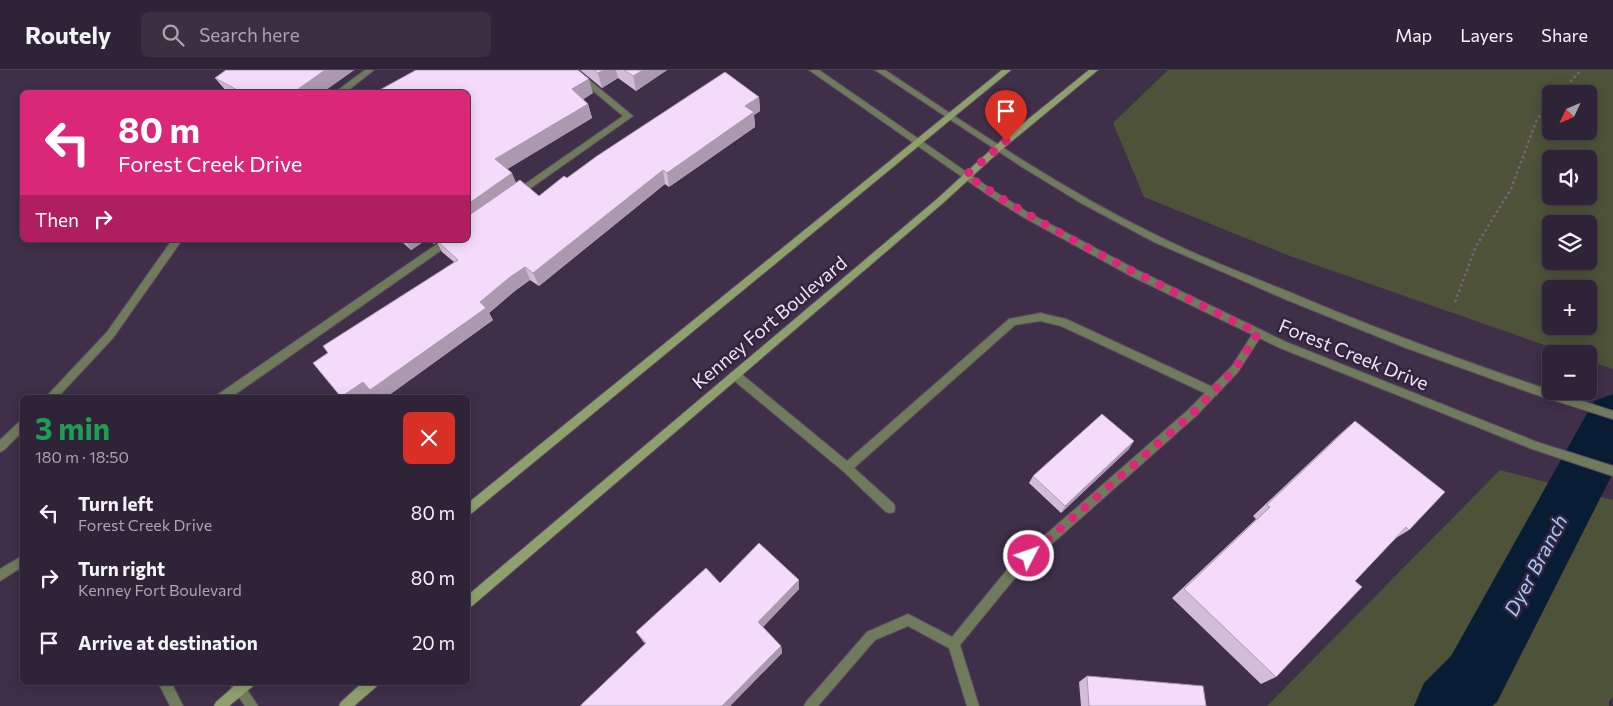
<!DOCTYPE html>
<html lang="en">
<head>
<meta charset="utf-8">
<style>
  :root { --surface:#2f2337; --page:#3b2f42; --text:#f1f3f6; --muted:#a7a4ad; --line:#4a4052 }
  body { margin:0; font-family:Commissioner,sans-serif; background:var(--page); color:var(--text); height:100vh; display:flex; flex-direction:column; font-size:19px; white-space:nowrap }
  * { box-sizing:border-box; margin:0 }
  p { font-size:16px; color:var(--muted) }
  .icon { flex:none; width:28px; height:28px; fill:none; stroke:currentColor; stroke-width:2; stroke-linecap:round; stroke-linejoin:round }
  .map { position:relative; flex:1; overflow:hidden }
  .drawer { position:absolute; left:20px; top:325px; width:450px; height:290px; display:flex; flex-direction:column; background:var(--surface); border-radius:8px; box-shadow:0 2px 12px #0003,0 0 0 1px var(--line) }
  .drawer>* { flex:none }
  .banner { position:absolute; left:20px; top:20px; width:450px; height:152px; border-radius:8px; box-shadow:0 2px 12px #0003,0 0 0 1px var(--line); background:#db2777; color:#fff; overflow:hidden }
  .needle { width:32px; rotate:226deg }
  .buttons { position:absolute; left:1542px; top:15px; display:grid; gap:10px }
  .buttons a { display:grid; place-items:center; width:55px; height:55px; border-radius:8px; background:var(--surface); box-shadow:0 2px 12px #0003,0 0 0 1px var(--line); font-size:25px }
  .pin { position:absolute; display:grid; place-items:center; width:42px; height:42px; color:#fff; margin:-51px -21px; border-radius:50% 50% 50% 0; rotate:-45deg; box-shadow:0 0 5px #0007 }
  .pin .icon { rotate:45deg }
  .me { position:absolute; width:55px; margin:-28px; rotate:49deg; stroke-linejoin:round; filter:drop-shadow(0 0 4px #0008) }
  .turn { display:flex; align-items:center; gap:18px; height:105px; padding:0 15px; font-size:22px }
  .turn .icon { width:65px; height:65px; stroke-width:2.5 }
  .turn b { display:block; font-size:35px; line-height:42px }
  .then { display:flex; align-items:center; height:48px; padding:0 15px; background:#0003; gap:10px; font-size:19px }
  .round { display:grid; place-items:center; flex:none; width:52px; height:52px; border-radius:8px; background:var(--page) }
  .headline { display:flex; align-items:center; justify-content:space-between; height:85px; padding:0 15px }
  h1 { font-size:30px; font-weight:700; line-height:38px; color:#1e9e55 }
  ul { padding:0; list-style:none }
  li { display:flex; align-items:center; gap:15px; height:65px; padding:0 15px }
  li div { flex:1 }
  li b { display:block; font-size:19px }
  li em { font-style:normal }
  header { display:flex; align-items:center; gap:30px; box-sizing:border-box; height:70px; padding:0 25px; background:var(--surface); border-bottom:1px solid var(--line) }
  header strong { font-size:24px }
  nav { display:flex; gap:28px; margin-inline-start:auto; font-size:18px }
  .search { width:350px; height:45px; background:var(--page); display:flex; align-items:center; gap:12px; box-sizing:border-box; padding:0 18px; border-radius:8px; color:var(--muted); font-size:19px }
  .map>svg:first-child { display:block }
  .green { fill:#4e5239; fill-rule:evenodd }
  .lines { fill:none; stroke-linecap:round; stroke-linejoin:round }
  .river { fill:#081d34; fill-rule:evenodd }
  .service-casing { stroke:#5b4c65; stroke-width:2 }
  .minor-casing { stroke:#5b4c65; stroke-width:2 }
  .tertiary-casing { stroke:#5b4c65; stroke-width:2 }
  .secondary-casing { stroke:#5b4c65; stroke-width:2 }
  .path { stroke:#74667d; stroke-width:2.5; stroke-dasharray:2.5 3; stroke-linecap:butt }
  .service { fill:#6f7b5a; fill-rule:evenodd }
  .minor { fill:#6f7b5a; fill-rule:evenodd }
  .tertiary { fill:#6f7b5a; fill-rule:evenodd }
  .secondary { fill:#8ea16d; fill-rule:evenodd }
  .wall { fill:#d2bcd9 }
  .shaded-wall { fill:#ab99b0 }
  .building { fill:#f4dbfc; stroke:#ab99b0 }
  .route { stroke:#db2777; stroke-width:9; stroke-dasharray:0 16.2 }
  .labels { text-anchor:middle; dominant-baseline:central; stroke-width:5; stroke-linejoin:round; paint-order:stroke }
  .street-label { font-size:19px; fill:#efe5f6; stroke:#34253e }
  .water-label { font-size:20px; font-style:italic; fill:#a0cafa; stroke:#34253e }
</style>
</head>
<body>
<header>
<strong>Routely</strong>
<div class="search"><svg class="icon" aria-label="search" viewBox="0 0 24 24"><circle cx="10" cy="10" r="6"/><path d="M15 15l6 6"/></svg>Search here</div>
<nav><a>Map</a><a>Layers</a><a>Share</a></nav>
</header>
<div class="map">
<svg width="1613" height="636" viewBox="0 0 1613 636">
  <rect width="100%" height="100%" fill="#3f2f49"/>
  <path class="green" d="M1168 0H1613V299L1589 291V284H1570L1290 186 1144 127 1113 53ZM1551 24H1589V61H1551ZM1551 89H1589V126H1551ZM1551 154H1589V191H1551ZM1551 219H1589V256H1551Z
    M1500 400 1613 430V628L1609 631V636H1267Z"/>
  <g class="lines">
    <path class="river" d="M1613 324V403L1497 632 1492 636H1414L1424 613 1451 586 1594 331Z"/>
    <defs>
      <path id="service" d="M365 0H374L346 22H337L338 20Z
        M568 0H577L633 46 521 125H515L514 123 515 121 623 46Z
        M172 170H182L113 268 57 328H45L107 262Z
        M443 170H455L453 172 230 328H216L217 325Z
        M1040 243 1066 249 1217 319 1218 322 1217 325 1213 326 1209 325 1061 256 1040 251 1015 255 854 398 894 434 895 438 894 442 890 443 886 442 843 401 731 308 730 305 731 302H739L847 391 1009 249Z
        M22 351V362L4 380 0 382V370L18 353Z
        M22 486V497L0 511V499Z"/>
      <path id="minor" d="M1258 259 1261 260 1263 263 1238 302 1196 346 1019 503 960 575 979 636H967L949 578 908 556 875 570 818 636H804L806 632 867 562 908 544 952 567 1011 495 1188 340 1232 296 1255 260Z
        M158 612H171L183 636H170Z
        M228 612H242L258 636H245Z"/>
      <path id="tertiary" d="M809 0H819L994 121 1029 143 1137 200 1286 272 1537 372 1613 396V406L1532 379 1280 278 1131 206 1023 147 988 125Z
        M875 0H885C968 55 1051 112 1140 157 1186 181 1234 200 1282 219 1390 265 1501 305 1613 341V349L1531 323 1406 278 1287 230 1154 172 1081 133 1022 97Z"/>
      <path id="secondary" d="M1002 0H1011L472 443 468 444V433Z
        M1089 0H1098L1001 80 943 133 472 536 468 537V525L937 129 995 76Z
        M239 612H255L253 616 229 636H214L216 632Z
        M363 612H379L377 616 354 636H339L341 632Z"/>
    </defs>
    <use href="#service" class="service-casing"/>
    <use href="#minor" class="minor-casing"/>
    <use href="#tertiary" class="tertiary-casing"/>
    <use href="#secondary" class="secondary-casing"/>
    <path class="path" d="M1559 24 1581 0
      M1455 232 1476 176 1511 119 1537 49 1551 33"/>
    <use href="#service" class="service"/>
    <use href="#minor" class="minor"/>
    <use href="#tertiary" class="tertiary"/>
    <use href="#secondary" class="secondary"/>
  </g>
  <path class="wall" d="M226 0H354L323 22H227L215 8Z
    M416 0 593 23 583 29 588 34 592 48 507 99 516 113 539 126 567 108 759 27 760 41 754 45 755 57 669 117 665 114 539 216 530 210 516 220 489 243 493 250 385 328H376L372 323 367 328H342L313 293 454 192 442 182 437 172 434 174 430 170H468Z
    M580 0H667L636 21 618 8 602 18Z
    M400 170H426L411 180Z
    M1355 351 1409 460 1396 468 1355 511 1276 607 1261 614 1172 528 1256 449 1253 446 1340 364Z
    M1129 379 1061 443 1029 413 1033 406Z
    M799 510V519L763 557 781 576 782 583 730 636H580L645 574 636 562 720 513Z
    M1087 606 1206 636H1081L1079 612Z"/>
  <path class="shaded-wall" d="M325 0H354L323 22H294Z
    M604 0H616L618 8 602 18 598 3Z
    M643 0H667L636 21 633 6Z
    M589 9 593 23 576 34 572 19Z
    M759 27 760 41 754 45 755 57 669 117 667 103 745 36Z
    M588 34 592 48 501 103 495 89Z
    M663 100 665 114 539 216 533 203Z
    M512 103 518 117 468 152V134Z
    M405 170H426L411 180Z
    M432 170H436L437 172 434 174Z
    M525 197 530 210 516 220 489 243 493 250 385 328H376L372 323 367 328 341 327 480 232 510 207Z
    M1134 371 1129 379 1061 443 1065 436Z
    M799 510V519L760 560 758 552Z
    M781 576 782 583 730 636H722Z"/>
  <path class="building" d="M226 0H325L294 22H241L215 8Z
    M416 0H578L589 9 572 19 588 34 495 89 512 103 468 134V22H376Z
    M594 0H604L598 3Z
    M624 0H643L633 6Z
    M725 2 759 27 745 36 754 42 667 103 663 100 533 203 525 197 510 207 480 232 486 238 370 320 363 312 341 327 313 293 328 283 323 276 458 190 436 170H468V146L520 110 539 126 564 106 567 108 597 86Z
    M1102 344 1134 371 1065 436 1033 406Z
    M1355 351 1445 422 1409 460 1406 457 1355 511 1362 517 1276 607 1184 519 1270 437 1267 435Z
    M759 473 799 510 758 552 781 576 722 636H580L646 573 636 562 706 498 720 513Z
    M1087 606 1203 616 1206 636H1089Z"/>
  <g class="lines">
    <path class="route" d="M1006 71 966 105C1058 168 1159 214 1258 263L1235 299 1192 344 1029 486"/>
  </g>
  <g class="labels">
    <g class="street-label">
      <text transform="translate(769 252) rotate(-40)">Kenney Fort Boulevard</text>
      <text transform="translate(1354 284) rotate(22)">Forest Creek Drive</text>
    </g>
    <g class="water-label">
      <text transform="translate(1535 495) rotate(-62)">Dyer Branch</text>
    </g>
  </g>
</svg>
<div class="buttons">
<a><svg class="needle" viewBox="-14 -14 28 28"><path d="M0-13l5 13h-10z" fill="#e53935"/><path d="M0 13l5-13h-10z" fill="#a7a4ad"/></svg></a>
<a><svg class="icon" aria-label="sound" viewBox="0 0 24 24"><path d="M4 9h4l5-4v14l-5-4H4zM17 9q2 3 0 6"/></svg></a>
<a><svg class="icon" aria-label="layers" viewBox="0 0 24 24"><path d="M12 4l9 5-9 5-9-5zM3 14l9 5 9-5"/></svg></a>
<a>+</a>
<a>−</a>
</div>
<div class="pin" style="left:1006px;top:71px;background:#d93025"><svg class="icon" aria-label="arrive" viewBox="0 0 24 24"><path d="M6 21V4h12l-3 4 3 4H6"/></svg></div>
<svg class="me" style="left:1029px;top:486px" viewBox="-20 -20 40 40"><circle r="17" fill="#db2777" stroke="#fff" stroke-width="3"/><path d="M0-11L8 9 0 5-8 9z" fill="#fff"/></svg>
<div class="banner">
<div class="turn"><svg class="icon" aria-label="left" viewBox="0 0 24 24"><path d="M17 20v-9H6M10 6l-5 5 5 5"/></svg><div><b>80 m</b>Forest Creek Drive</div></div>
<div class="then">Then<svg class="icon" aria-label="right" viewBox="0 0 24 24"><path d="M7 20v-9h11M14 6l5 5-5 5"/></svg></div>
</div>
<section class="drawer">
<div class="headline"><div><h1>3 min</h1><p>180 m · 18:50</p></div><a class="round" style="background:#d93025;color:#fff"><svg class="icon" aria-label="close" viewBox="0 0 24 24"><path d="M6 6l12 12M18 6L6 18"/></svg></a></div>
<ul>
<li><svg class="icon" aria-label="left" viewBox="0 0 24 24"><path d="M17 20v-9H6M10 6l-5 5 5 5"/></svg><div><b>Turn left</b><p>Forest Creek Drive</p></div><em>80 m</em></li>
<li><svg class="icon" aria-label="right" viewBox="0 0 24 24"><path d="M7 20v-9h11M14 6l5 5-5 5"/></svg><div><b>Turn right</b><p>Kenney Fort Boulevard</p></div><em>80 m</em></li>
<li><svg class="icon" aria-label="arrive" viewBox="0 0 24 24"><path d="M6 21V4h12l-3 4 3 4H6"/></svg><div><b>Arrive at destination</b></div><em>20 m</em></li>
</ul>
</section>
</div>
</body>
</html>
